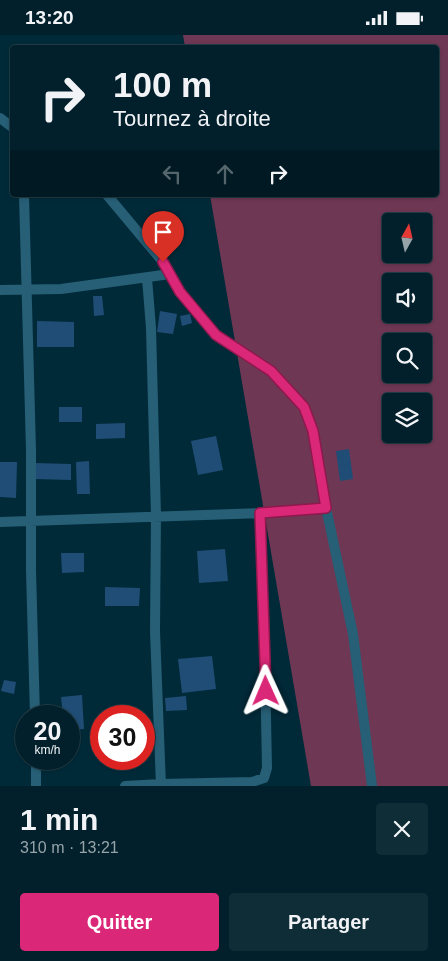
<!DOCTYPE html>
<html lang="fr">
<head>
<meta charset="utf-8">
<style>
  :root { --surface:#01202b; --page:#0f2d37; --text:#f1f3f6; --muted:#96a3a9; --line:#233e47; --accent:#db2777 }
  body { margin:0; font-family:Arial,sans-serif; background:var(--page); color:var(--text); height:100vh; display:flex; flex-direction:column; font-size:19px; white-space:nowrap }
  * { box-sizing:border-box; margin:0 }
  p { font-size:16px; color:var(--muted) }
  .icon { flex:none; width:28px; height:28px; fill:none; stroke:currentColor; stroke-width:2; stroke-linecap:round; stroke-linejoin:round }
  .map { position:relative; height:751px; overflow:hidden }
  .details { display:flex; flex-direction:column; background:var(--surface); flex:1 }
  .details>* { flex:none }
  .hud { position:absolute; left:10px; top:10px; width:429px; height:152px; border-radius:5px; box-shadow:0 1px 4px #0004,0 0 0 1px var(--line); background:#01202b; color:var(--text); overflow:hidden }
  .needle { width:32px; rotate:8deg }
  .fabs { position:absolute; left:382px; top:178px; display:grid; gap:10px }
  .fabs a { display:grid; place-items:center; width:50px; height:50px; border-radius:5px; background:var(--surface); box-shadow:0 1px 4px #0004,0 0 0 1px var(--line); font-size:25px }
  .speed { position:absolute; left:15px; top:670px; display:flex; gap:10px; font-size:25px; font-weight:700; text-align:center }
  .speed>* { display:grid; place-content:center; width:65px; height:65px; border-radius:50%; background:var(--surface); box-shadow:0 1px 4px #0004,0 0 0 1px var(--line); line-height:1 }
  .speed small { font-size:12px; font-weight:400 }
  .speed .limit { border:8px solid #d22; background:#fff; color:#111 }
  .pin { position:absolute; display:grid; place-items:center; width:42px; height:42px; color:#fff; margin:-51px -21px; border-radius:50% 50% 50% 0; rotate:-45deg; box-shadow:0 0 5px #0007 }
  .pin .icon { rotate:45deg }
  .me { position:absolute; width:55px; margin:-28px; rotate:359deg; stroke-linejoin:round; filter:drop-shadow(0 0 4px #0008) }
  .turn { display:flex; align-items:center; gap:18px; height:105px; padding:0 20px; font-size:22px }
  .turn .icon { width:65px; height:65px; stroke-width:2.5 }
  .turn b { display:block; font-size:35px; line-height:42px }
  .lanes { display:flex; align-items:center; height:48px; padding:0 20px; background:#0003; justify-content:center; gap:25px; direction:ltr }
  .lanes .off { opacity:.35 }
  .round { display:grid; place-items:center; flex:none; width:52px; height:52px; border-radius:5px; background:var(--page) }
  .head { display:flex; align-items:center; justify-content:space-between; height:85px; padding:0 20px }
  h1 { font-size:30px; font-weight:800; line-height:38px }
  .action { display:flex; gap:10px; margin-top:auto; padding:10px 20px }
  .action a { flex:1; height:58px; border-radius:5px; background:var(--accent); color:#fff; font-size:20px; font-weight:800; line-height:58px; text-align:center }
  .action a+a { background:var(--page); color:var(--text) }
  .status { display:flex; justify-content:space-between; align-items:center; height:35px; padding:0 25px; background:var(--surface); direction:ltr }
  .status svg { height:14px; fill:currentColor }
  .map>svg:first-child { display:block }
  .green { fill:#6e3754; fill-rule:evenodd }
  .building { fill:#204d76 }
  .lines { fill:none; stroke-linecap:round; stroke-linejoin:round }
  .minor { stroke:#275f76; stroke-width:10 }
  .route-casing { stroke:#8e194d; stroke-width:12 }
  .route { stroke:#db2777; stroke-width:9 }
</style>
</head>
<body>
<div class="status"><b>13:20</b><svg viewBox="0 0 49 12"><path d="M0 12V9h3v3zM5 12V6h3v6zM10 12V3h3v9zM15 12V0h3v12zM26 1h20v11H26zM47 4h2v5h-2z"/></svg></div>
<div class="map">
<svg width="448" height="751" viewBox="0 0 448 751">
  <rect width="100%" height="100%" fill="#012a39"/>
  <path class="green" d="M183 0H448V751H311L210 160H436V12H185ZM391 186H424V219H391ZM391 246H424V279H391ZM391 306H424V339H391ZM391 366H424V399H391Z"/>
  <path class="building" d="M93 261H102L104 280 94 281Z
    M160 276 177 279 173 299 157 297Z
    M190 279 192 288 182 291 180 281Z
    M37 286 74 287V312H37Z
    M59 372H82V387H59Z
    M125 388V403L96 404V389Z
    M216 401 223 435 198 440 191 406Z
    M349 414 353 444 340 446 336 416Z
    M89 426 90 459H77L76 427Z
    M0 427H17L16 463 0 462Z
    M34 428 71 429V445L34 444Z
    M225 514 228 546 199 548 197 516Z
    M61 518H84V537L62 538Z
    M105 552 140 553 139 571H105Z
    M212 621 216 654 182 658 178 624Z
    M4 645 16 647 14 659 1 656Z
    M82 660 84 694 69 695V681H63L61 662Z
    M186 661 187 675 166 676 165 663Z"/>
  <g class="lines">
    <path class="minor" d="M0 83 12 92
      M24 160 31 415V536L35 681
      M107 160 163 227 180 257 215 300 271 336 304 372 313 396 322 454 353 599 372 751
      M147 243 151 293 156 481 155 596 161 751
      M0 255 61 254 170 239
      M0 487 260 478 326 473
      M36 724V751
      M125 751 161 749 252 747 264 743 267 733 264 579 260 478"/>
  </g>
  <g class="lines">
    <defs>
      <path id="route" d="M163 227 180 257 216 300 271 336 304 372 313 396 326 473 260 478 266 656"/>
    </defs>
    <use href="#route" class="route-casing"/>
    <use href="#route" class="route"/>
  </g>
</svg>
<div class="fabs">
<a><svg class="needle" viewBox="-14 -14 28 28"><path d="M0-13l5 13h-10z" fill="#e53935"/><path d="M0 13l5-13h-10z" fill="#96a3a9"/></svg></a>
<a><svg class="icon" aria-label="sound" viewBox="0 0 24 24"><path d="M4 9h4l5-4v14l-5-4H4zM17 9q2 3 0 6"/></svg></a>
<a><svg class="icon" aria-label="search" viewBox="0 0 24 24"><circle cx="10" cy="10" r="6"/><path d="M15 15l6 6"/></svg></a>
<a><svg class="icon" aria-label="layers" viewBox="0 0 24 24"><path d="M12 4l9 5-9 5-9-5zM3 14l9 5 9-5"/></svg></a>
</div>
<div class="speed"><div>20<small>km/h</small></div><div class="limit">30</div></div>
<div class="pin" style="left:163px;top:227px;background:#d93025"><svg class="icon" aria-label="arrive" viewBox="0 0 24 24"><path d="M6 21V4h12l-3 4 3 4H6"/></svg></div>
<svg class="me" style="left:266px;top:656px" viewBox="-20 -20 40 40"><path d="M0-17L14 15 0 8-14 15z" fill="#db2777" stroke="#fff" stroke-width="4"/></svg>
<div class="hud">
<div class="turn"><svg class="icon" aria-label="right" viewBox="0 0 24 24"><path d="M7 20v-9h11M14 6l5 5-5 5"/></svg><div><b>100 m</b>Tournez à droite</div></div>
<div class="lanes"><svg class="icon off" aria-label="left" viewBox="0 0 24 24"><path d="M17 20v-9H6M10 6l-5 5 5 5"/></svg><svg class="icon off" aria-label="ahead" viewBox="0 0 24 24"><path d="M12 20V5M6 11l6-6 6 6"/></svg><svg class="icon" aria-label="right" viewBox="0 0 24 24"><path d="M7 20v-9h11M14 6l5 5-5 5"/></svg></div>
</div>
</div>
<section class="details">
<div class="head"><div><h1>1 min</h1><p>310 m · 13:21</p></div><a class="round"><svg class="icon" aria-label="close" viewBox="0 0 24 24"><path d="M6 6l12 12M18 6L6 18"/></svg></a></div>
<div class="action"><a>Quitter</a><a>Partager</a></div>
</section>
</body>
</html>
